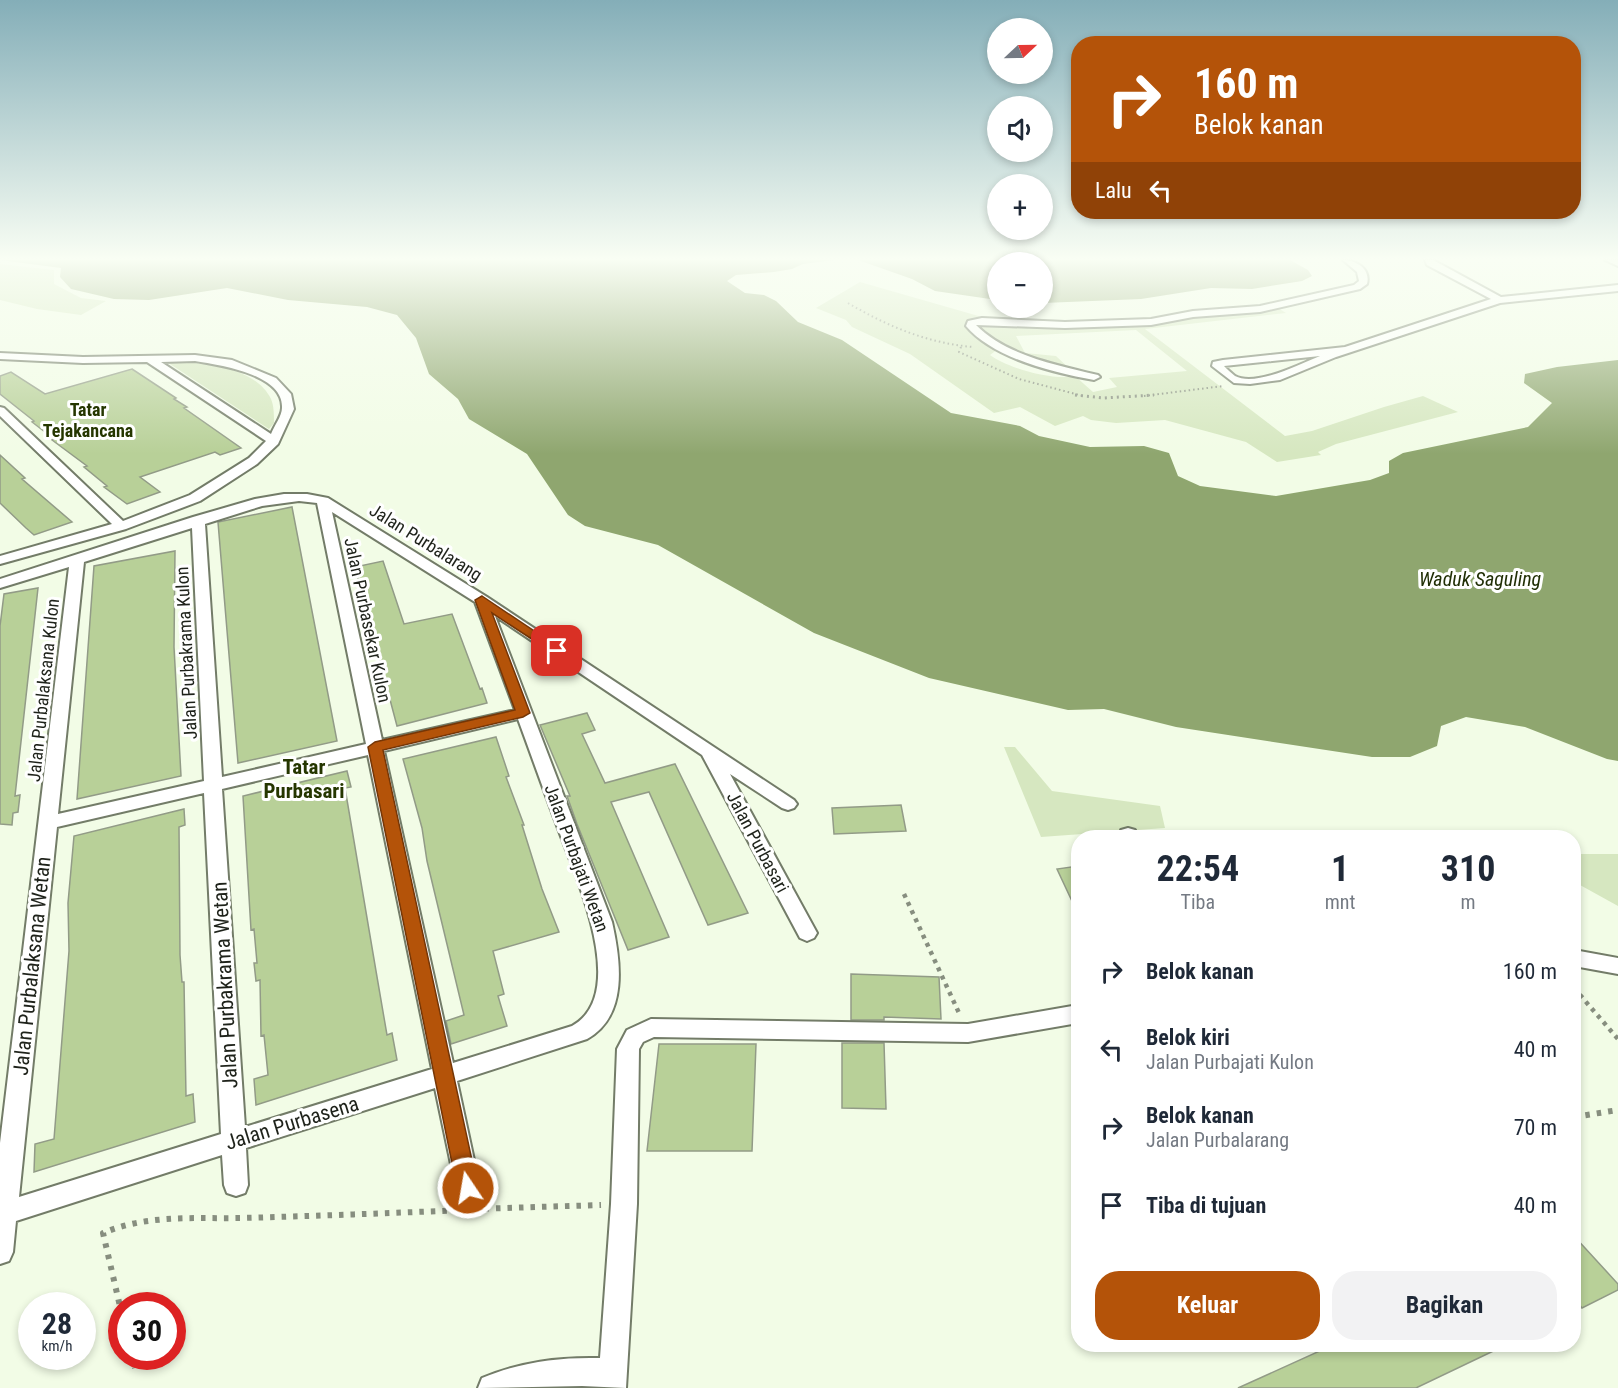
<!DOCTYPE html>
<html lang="id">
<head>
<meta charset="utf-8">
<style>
  :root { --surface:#fff; --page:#f2f2f3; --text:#1f2937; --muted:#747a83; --accent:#b45309 }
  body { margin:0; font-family:"Roboto Condensed",sans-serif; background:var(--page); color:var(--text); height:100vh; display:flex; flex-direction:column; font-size:22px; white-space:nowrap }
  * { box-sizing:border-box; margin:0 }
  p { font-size:20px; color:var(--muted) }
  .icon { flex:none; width:33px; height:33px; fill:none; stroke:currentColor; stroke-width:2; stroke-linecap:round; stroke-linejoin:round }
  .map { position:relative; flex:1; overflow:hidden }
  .side { position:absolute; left:1071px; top:830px; width:510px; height:522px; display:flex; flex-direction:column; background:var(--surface); border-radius:24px; box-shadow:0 3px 9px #0003 }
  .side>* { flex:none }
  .hud { position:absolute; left:1071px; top:36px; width:510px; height:183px; border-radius:24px; box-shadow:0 3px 9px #0003; background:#b45309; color:#fff; overflow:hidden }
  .needle { width:39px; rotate:68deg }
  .tools { position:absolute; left:987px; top:18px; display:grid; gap:12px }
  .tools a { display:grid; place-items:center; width:66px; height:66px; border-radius:50%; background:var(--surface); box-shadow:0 3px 9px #0003; font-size:30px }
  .speed { position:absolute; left:18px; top:1292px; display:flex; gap:12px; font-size:30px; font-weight:700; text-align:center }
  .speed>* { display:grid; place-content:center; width:78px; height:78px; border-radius:50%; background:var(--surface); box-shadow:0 3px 9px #0003; line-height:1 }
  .speed small { font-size:15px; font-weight:400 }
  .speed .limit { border:9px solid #d22; background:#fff; color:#111 }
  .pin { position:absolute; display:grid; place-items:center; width:51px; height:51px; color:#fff; margin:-26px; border-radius:12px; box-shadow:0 3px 9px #0006 }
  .me { position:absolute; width:66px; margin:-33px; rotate:348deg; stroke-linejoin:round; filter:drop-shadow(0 0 4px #0008) }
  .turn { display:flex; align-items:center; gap:21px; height:126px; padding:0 24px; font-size:27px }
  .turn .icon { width:78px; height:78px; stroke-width:2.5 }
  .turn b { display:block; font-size:42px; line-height:51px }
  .then { display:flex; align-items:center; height:57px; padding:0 24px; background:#0003; gap:12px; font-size:22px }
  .eta { display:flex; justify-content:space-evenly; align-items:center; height:102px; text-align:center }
  .eta b { font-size:36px; font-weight:700; line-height:42px }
  .button { display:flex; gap:12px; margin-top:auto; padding:12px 24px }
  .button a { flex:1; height:69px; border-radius:24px; background:var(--accent); color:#fff; font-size:24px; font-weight:700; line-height:69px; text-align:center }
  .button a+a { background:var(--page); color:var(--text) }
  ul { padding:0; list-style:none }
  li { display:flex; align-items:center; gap:18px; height:78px; padding:0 24px }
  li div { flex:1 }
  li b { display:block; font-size:22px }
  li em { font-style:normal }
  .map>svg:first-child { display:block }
  .green { fill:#d6e7c0 }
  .water { fill:#8fa66f }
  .building { fill:#b8d098; stroke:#929b87; stroke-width:1.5 }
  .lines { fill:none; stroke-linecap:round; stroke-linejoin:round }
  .minor-casing { stroke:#737c68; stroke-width:4 }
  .path-far3 { stroke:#878e7f; stroke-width:2; stroke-dasharray:1.5 3; stroke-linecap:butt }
  .path-far2 { stroke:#878e7f; stroke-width:3; stroke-dasharray:2 4; stroke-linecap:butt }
  .path-far1 { stroke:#878e7f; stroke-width:4.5; stroke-dasharray:4 5; stroke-linecap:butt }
  .path { stroke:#878e7f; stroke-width:6; stroke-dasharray:4.5 7; stroke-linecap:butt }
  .minor { fill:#fff; fill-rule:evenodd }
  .route { fill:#b45309; stroke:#753606; stroke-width:1.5 }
  .labels { text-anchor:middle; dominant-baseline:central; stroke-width:6; stroke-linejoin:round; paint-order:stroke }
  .far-quarter-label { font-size:18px; font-weight:bold; fill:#253600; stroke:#fff }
  .street-label { font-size:18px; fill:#1e221a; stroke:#fff }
  .water-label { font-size:20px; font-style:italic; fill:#212f06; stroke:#fff }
  .quarter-label { font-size:21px; font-weight:bold; fill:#253600; stroke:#fff }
  .near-street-label { font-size:21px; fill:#1e221a; stroke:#fff }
</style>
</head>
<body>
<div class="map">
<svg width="1618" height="1388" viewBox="0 0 1618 1388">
  <rect width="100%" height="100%" fill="#f2fce6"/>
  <path class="green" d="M0 264 54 270V284L81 298 106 301 81 315 37 309 0 300Z
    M860 282 982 317 971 320 966 326 975 335 998 349 990 355C1007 368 1054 381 1075 376L1093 392 1117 387 1109 378 1187 371 1136 330 1016 336 1025 353 1056 356 1074 373 988 340 976 329V324L1129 326 1278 308 1286 313 1145 329 1285 436 1312 431 1384 407 1423 396 1458 412 1336 444 1318 452 1321 455 1277 462 1246 442 1165 420 1116 423 1091 420 1083 416 1055 426 1020 407 994 413 910 354 852 327 846 320 816 308Z
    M167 362C200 361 255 366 271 399 274 406 274 415 274 423L269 429Z
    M1004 747H1015L1052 791 1160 806 1165 828 1041 837Z
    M1574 854H1618V906L1580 885 1574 877Z"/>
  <path class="water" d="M0 260H834L803 264 792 269 774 272 736 275 727 281 745 293 764 295 776 301 798 322 842 340 951 413 1020 426 1039 436 1090 447 1144 446 1169 453 1178 476 1200 486 1276 496 1370 480 1389 473V461L1403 453 1528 427 1552 403 1524 383 1525 374 1557 367 1618 360V761L1607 759 1525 727 1466 717 1441 726 1437 746 1410 757H1372L1176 727 1104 709 1068 710 929 678 814 633 658 545 585 526 568 515 527 454 469 419 458 399 429 374 416 338 397 315 367 307 288 300 227 288 149 300 114 299 71 289 60 277 61 268Z
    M847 260H1290L1308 270 1312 276 1302 281 1252 289 1211 288 1141 299 1043 303 1042 262H998L997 300 935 291 912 279 858 260Z"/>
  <path class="building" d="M132 369 176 398 174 399 187 407 184 408 241 448 220 455 215 452 140 477 160 492 127 504 104 487 107 486 84 467 87 466 52 440 54 439 32 422 34 421 0 394V376L11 372 45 394Z
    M0 455 25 478 22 479 72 522 34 535 26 528 0 503Z
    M292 507 337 741 238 763 218 522Z
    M175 551 174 647 181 776 77 799 94 566Z
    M383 561 404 624 452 614 480 689 482 688 487 703 397 726 355 567Z
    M38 588 15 796 20 795 18 812 13 813 12 825 0 824V626L4 594Z
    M587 713 595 730 582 734 605 783 675 764 748 913 708 925 649 792 611 802 669 937 628 950 577 824 567 796H570L540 725Z
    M496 737 509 776 506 777 524 825H522L542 889 559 932 493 951 504 994 498 996 507 1026 451 1044 446 1021 464 1015 427 861 422 828 403 759Z
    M347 771 351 787 345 788 376 971 387 1035 392 1033 397 1060 256 1105 254 1079 268 1075 264 1035 261 1036 260 980 256 981 254 963H257L254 929 251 930 243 796Z
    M901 805 906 831 834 834 832 808Z
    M184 809 185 825 179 827 180 955 182 982H184L186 1096 193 1094 195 1122 34 1172 35 1144 54 1139 69 951 68 903 74 836Z
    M1078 866V914L1057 869Z
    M851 974 939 977 941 1019 884 1017V1020H851Z
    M842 1043H884L886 1109 842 1108Z
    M659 1044H756L752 1151H647Z
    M1574 1236 1618 1284V1290L1582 1308 1574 1298Z
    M1335 1344H1508L1416 1388H1238Z"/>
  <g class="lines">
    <defs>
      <path id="minor" d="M1343 260C1356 260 1371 269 1367 284L1360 289 1260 312 1193 317 1151 325 1065 328 976 325C1007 356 1057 365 1098 375L1100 377 1094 380C1054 373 993 358 966 326L968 321 982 318 1065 322 1151 319 1193 311 1260 306 1354 285 1359 281 1357 272Z
        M1425 260H1433L1501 297 1618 285V291L1500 303 1336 357 1280 380 1250 384 1234 383 1212 366 1213 362 1223 360 1345 347 1491 299 1427 265ZM1320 356C1300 364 1256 387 1235 376 1231 373 1227 369 1224 366Z
        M1605 260H1618V266Z
        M0 353 83 357 195 355 232 360 276 378 291 394 294 409 278 444 257 464 200 501 126 529 0 564V556L112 524 0 416V407L4 408 123 521 190 495 249 458 266 441 147 362 83 363 0 359ZM195 361C219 365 284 374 282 408 282 416 274 426 271 434L161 362Z
        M284 494H307L328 498 487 597 794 800 797 804 794 808 788 810 782 808 730 774 817 933 814 938 807 941 800 938 702 755 495 616 612 922C621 962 628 1016 587 1039L457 1081 480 1188 477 1196 468 1199 459 1196 456 1188 435 1088 246 1148 248 1185 245 1193 236 1196 227 1193 224 1185 222 1155 16 1221 13 1252 9 1261 0 1264V1143L69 567 0 588V579L193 517 255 499ZM299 501 317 503 366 744 222 777 205 524 262 506ZM332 512 475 602 515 710 382 740ZM192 528 204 781 58 814 84 562ZM518 719C532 757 545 794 559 831 576 878 630 994 572 1026L453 1063 384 751ZM368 755 432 1069 245 1127 222 789ZM204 793 221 1134 19 1197 57 827Z
        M1128 828 1135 830 1138 837H1120L1121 830Z
        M1574 950 1618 958V974L1574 966Z
        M1078 1005V1023L968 1042 654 1037 643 1042 639 1049 637 1204 626 1388 582 1386 478 1388 482 1378C521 1362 558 1357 600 1358L611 1204 617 1049 627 1030 651 1019 968 1024Z"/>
    </defs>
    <use href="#minor" class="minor-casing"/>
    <path class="path-far3" d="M848 303C887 326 927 343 973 347
      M961 347 959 352 1019 379 1083 396
      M1144 396 1223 386"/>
    <path class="path-far2" d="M1075 395 1104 398 1154 395"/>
    <path class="path-far1" d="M904 894 959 1013
      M1574 988 1618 1039"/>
    <path class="path" d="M1574 1117 1618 1110
      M473 1209 601 1205
      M122 1315 103 1233C149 1214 194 1219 242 1218 317 1216 391 1213 466 1210
      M132 1356 135 1368"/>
    <use href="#minor" class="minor"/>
  </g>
  <linearGradient id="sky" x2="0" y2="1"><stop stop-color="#84aeb8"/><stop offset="0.57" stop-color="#f9fef4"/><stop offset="1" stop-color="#f9fef4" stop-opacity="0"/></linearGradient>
  <rect width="1618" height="454" fill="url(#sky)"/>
  <path class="route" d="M482 596 564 651 557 655 553 653 492 613 530 713 523 717 383 750 478 1188 475 1194 468 1197 460 1194 457 1188 368 747 375 742 515 710 475 600Z"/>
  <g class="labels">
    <g class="far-quarter-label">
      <text x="88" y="409">Tatar<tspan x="88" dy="21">Tejakancana</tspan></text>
    </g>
    <g class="street-label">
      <text transform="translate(426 542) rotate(32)">Jalan Purbalarang</text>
      <text transform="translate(368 620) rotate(78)">Jalan Purbasekar Kulon</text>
      <text transform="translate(186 653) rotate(-93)">Jalan Purbakrama Kulon</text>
      <text transform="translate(43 690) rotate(-84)">Jalan Purbalaksana Kulon</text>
      <text transform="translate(758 842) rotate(62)">Jalan Purbasari</text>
      <text transform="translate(577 858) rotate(70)">Jalan Purbajati Wetan</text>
    </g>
    <g class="water-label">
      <text x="1480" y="579">Waduk Saguling</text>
    </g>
    <g class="quarter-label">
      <text x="304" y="767">Tatar<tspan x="304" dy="24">Purbasari</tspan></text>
    </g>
    <g class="near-street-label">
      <text transform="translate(32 966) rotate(-84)">Jalan Purbalaksana Wetan</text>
      <text transform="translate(225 985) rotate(-93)">Jalan Purbakrama Wetan</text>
      <text transform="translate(292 1123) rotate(-17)">Jalan Purbasena</text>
    </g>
  </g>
</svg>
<div class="tools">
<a><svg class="needle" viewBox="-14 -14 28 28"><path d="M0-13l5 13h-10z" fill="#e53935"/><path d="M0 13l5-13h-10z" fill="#747a83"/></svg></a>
<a><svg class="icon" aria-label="sound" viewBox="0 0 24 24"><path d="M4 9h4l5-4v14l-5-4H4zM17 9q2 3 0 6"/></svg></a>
<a>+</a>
<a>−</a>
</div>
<div class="speed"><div>28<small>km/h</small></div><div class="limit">30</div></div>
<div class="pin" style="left:557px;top:651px;background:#d93025"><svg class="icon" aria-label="arrive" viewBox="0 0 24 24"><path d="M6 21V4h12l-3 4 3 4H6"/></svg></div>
<svg class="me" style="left:468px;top:1188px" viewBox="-20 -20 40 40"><circle r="17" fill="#b45309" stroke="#fff" stroke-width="3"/><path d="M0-11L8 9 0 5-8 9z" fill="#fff"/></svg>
<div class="hud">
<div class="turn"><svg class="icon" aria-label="right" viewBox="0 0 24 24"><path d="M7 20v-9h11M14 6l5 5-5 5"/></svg><div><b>160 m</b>Belok kanan</div></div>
<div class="then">Lalu<svg class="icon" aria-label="left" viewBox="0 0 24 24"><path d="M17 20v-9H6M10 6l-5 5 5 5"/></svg></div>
</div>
<section class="side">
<div class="eta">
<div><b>22:54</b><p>Tiba</p></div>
<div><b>1</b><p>mnt</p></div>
<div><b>310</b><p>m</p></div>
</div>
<ul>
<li><svg class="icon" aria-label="right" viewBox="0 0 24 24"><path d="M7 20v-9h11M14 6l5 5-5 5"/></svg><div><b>Belok kanan</b></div><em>160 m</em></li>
<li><svg class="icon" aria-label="left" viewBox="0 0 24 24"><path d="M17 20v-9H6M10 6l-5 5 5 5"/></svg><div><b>Belok kiri</b><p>Jalan Purbajati Kulon</p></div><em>40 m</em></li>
<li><svg class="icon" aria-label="right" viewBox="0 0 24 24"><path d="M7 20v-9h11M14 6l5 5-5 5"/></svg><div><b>Belok kanan</b><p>Jalan Purbalarang</p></div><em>70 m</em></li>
<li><svg class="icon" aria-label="arrive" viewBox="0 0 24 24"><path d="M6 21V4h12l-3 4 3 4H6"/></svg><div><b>Tiba di tujuan</b></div><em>40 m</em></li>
</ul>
<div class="button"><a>Keluar</a><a>Bagikan</a></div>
</section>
</div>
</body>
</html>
